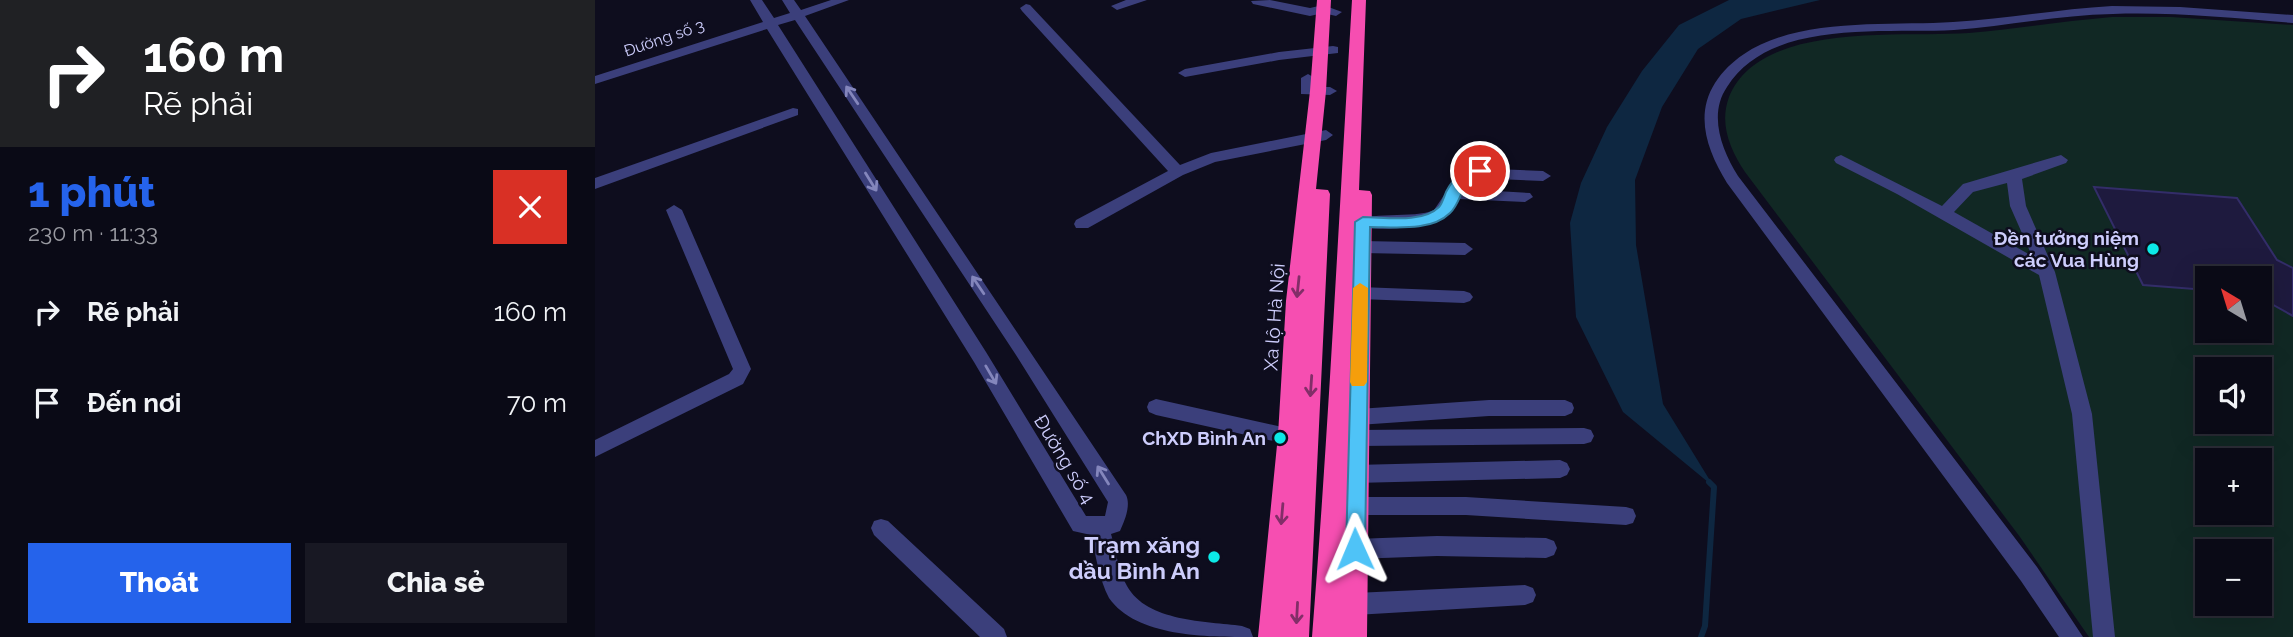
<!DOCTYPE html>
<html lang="vi">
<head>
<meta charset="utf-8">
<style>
  :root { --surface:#0a0a16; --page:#181823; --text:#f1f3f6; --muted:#999aa1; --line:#2a2b35; --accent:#2563eb }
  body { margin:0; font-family:Raleway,sans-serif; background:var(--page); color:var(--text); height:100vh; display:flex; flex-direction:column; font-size:26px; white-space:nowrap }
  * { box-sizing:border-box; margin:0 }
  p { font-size:23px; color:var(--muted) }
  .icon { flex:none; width:38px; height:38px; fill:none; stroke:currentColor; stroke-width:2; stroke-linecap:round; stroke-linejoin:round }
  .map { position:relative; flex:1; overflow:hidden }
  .sheet { display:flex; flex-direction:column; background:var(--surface); width:595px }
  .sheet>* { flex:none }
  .guide { background:#202124; color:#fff; overflow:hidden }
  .needle { width:46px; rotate:322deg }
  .buttons { position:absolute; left:1600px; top:266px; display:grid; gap:14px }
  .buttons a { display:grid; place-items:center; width:77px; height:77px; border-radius:0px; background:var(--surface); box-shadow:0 7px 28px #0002,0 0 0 2px var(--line); font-size:35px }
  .pin { position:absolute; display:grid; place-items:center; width:60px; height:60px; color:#fff; margin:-30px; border:4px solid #fff; border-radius:50%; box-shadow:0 2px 7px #0007 }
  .me { position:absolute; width:77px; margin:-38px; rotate:359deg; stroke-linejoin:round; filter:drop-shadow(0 0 5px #0008) }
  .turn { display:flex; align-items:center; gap:24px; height:147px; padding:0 28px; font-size:32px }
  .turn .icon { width:91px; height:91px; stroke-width:2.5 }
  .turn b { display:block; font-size:49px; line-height:60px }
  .round { display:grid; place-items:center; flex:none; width:74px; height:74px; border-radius:0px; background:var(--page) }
  .summary { display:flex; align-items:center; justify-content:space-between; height:119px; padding:0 28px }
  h1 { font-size:42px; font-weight:800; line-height:52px; color:var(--accent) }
  .cta { display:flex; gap:14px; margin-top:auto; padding:14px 28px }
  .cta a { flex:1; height:80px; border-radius:0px; background:var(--accent); color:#fff; font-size:28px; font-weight:800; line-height:80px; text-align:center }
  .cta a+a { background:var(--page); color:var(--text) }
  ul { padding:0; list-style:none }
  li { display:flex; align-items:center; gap:21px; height:91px; padding:0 28px }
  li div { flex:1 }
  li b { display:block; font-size:26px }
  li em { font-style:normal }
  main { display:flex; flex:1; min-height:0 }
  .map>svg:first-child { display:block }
  .green { fill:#112824; fill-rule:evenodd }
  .water { fill:#0e2741 }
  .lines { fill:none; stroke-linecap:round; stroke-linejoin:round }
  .stream { stroke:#0e2741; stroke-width:6 }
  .building { fill:#1e1a3e; stroke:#332d69; stroke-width:2 }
  .minor { fill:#3b3f7b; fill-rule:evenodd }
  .highway { fill:#f64eb1; fill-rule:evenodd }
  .oneway { stroke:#8486bc }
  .oneway2 { stroke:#822e68 }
  .route { fill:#4fc3f7; stroke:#337fa1; stroke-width:2 }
  .slow { fill:#f59e0b }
  .poi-dot { fill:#0ce9e7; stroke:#0e0d1e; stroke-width:2.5 }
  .labels { text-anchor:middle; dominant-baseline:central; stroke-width:5; stroke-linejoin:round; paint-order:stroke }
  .far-street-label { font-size:16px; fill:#cdcdfc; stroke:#0e0d1e }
  .poi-label { font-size:19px; font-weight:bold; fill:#cdcdfc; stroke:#0e0d1e; text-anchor:end }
  .street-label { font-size:19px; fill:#cdcdfc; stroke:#0e0d1e }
  .near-poi-label { font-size:23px; font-weight:bold; fill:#cdcdfc; stroke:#0e0d1e; text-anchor:end }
</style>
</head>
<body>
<main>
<section class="sheet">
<div class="guide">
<div class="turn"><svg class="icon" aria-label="right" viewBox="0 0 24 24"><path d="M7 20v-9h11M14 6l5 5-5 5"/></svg><div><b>160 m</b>Rẽ phải</div></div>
</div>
<div class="summary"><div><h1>1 phút</h1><p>230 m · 11:33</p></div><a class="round" style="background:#d93025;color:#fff"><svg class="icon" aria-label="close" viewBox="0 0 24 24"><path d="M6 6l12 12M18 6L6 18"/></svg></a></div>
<ul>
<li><svg class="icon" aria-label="right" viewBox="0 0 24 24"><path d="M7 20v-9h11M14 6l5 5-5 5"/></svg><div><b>Rẽ phải</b></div><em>160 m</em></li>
<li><svg class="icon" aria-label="arrive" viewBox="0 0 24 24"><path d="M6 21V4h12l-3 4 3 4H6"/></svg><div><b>Đến nơi</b></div><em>70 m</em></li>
</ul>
<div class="cta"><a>Thoát</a><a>Chia sẻ</a></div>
</section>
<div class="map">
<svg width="1698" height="637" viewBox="0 0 1698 637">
  <rect width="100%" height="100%" fill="#0e0d1e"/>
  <path class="green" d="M1517 17H1576L1698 25V637H1494L1425 537 1150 172C1135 149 1124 124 1134 97 1165 20 1308 38 1374 33 1422 29 1469 21 1517 17ZM1612 278H1664V331H1612ZM1612 369H1664V422H1612ZM1612 460H1664V513H1612ZM1612 551H1664V604H1612Z"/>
  <path class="water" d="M1134 0H1225L1146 19 1103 49 1067 107 1040 180 1041 245 1068 404 1119 487 1028 412 981 317 975 223 986 183 1012 127 1047 71 1084 25Z"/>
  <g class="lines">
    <path class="stream" d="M1106 637 1110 626 1119 487 1114 482"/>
  </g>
  <path class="building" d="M1499 187 1642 198 1682 260 1698 268V316L1664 297V278H1612V290L1548 285Z"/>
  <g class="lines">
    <path class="minor" d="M155 0H167L179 18 195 13 187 0H199L206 10 236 0H254L210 16 531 495C536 505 530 520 525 531L516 534C521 550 523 571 532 586 552 622 611 621 647 626L655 629 658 637C612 637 541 637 514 598 504 579 501 556 496 535L478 531 379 362 172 29 0 84V76L168 22ZM200 20 421 355 513 502 510 516H491L391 352 183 25Z
      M531 0H552L522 10 516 6Z
      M675 0 715 8 728 5 747 12 741 16 728 13 715 16 658 4 656 1Z
      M431 4 435 5 585 165 616 153 731 130 738 135 731 140 620 162 588 175 493 228H481L479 224 481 220 573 171 427 11 425 8Z
      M1517 6 1585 7 1698 15V23C1638 18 1578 12 1518 14 1464 15 1412 26 1359 30 1289 34 1175 18 1132 87 1113 115 1127 150 1143 176L1442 567 1488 637H1464L1426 581 1132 183C1113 152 1099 116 1120 83 1167 12 1283 27 1358 22 1411 19 1464 9 1517 6Z
      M738 46 743 47V53L684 60 590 77 583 73 590 69 684 52Z
      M713 74 720 78 719 87H735L742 91 735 95 706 94V78Z
      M198 108 203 109V115L0 189V178Z
      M1246 155 1347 206 1368 184 1466 155 1473 160 1471 163 1427 179 1431 206 1460 272 1497 414 1520 637H1498L1477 414 1444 275 1302 194 1241 163 1239 160 1241 157ZM1412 183 1415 206 1437 256 1359 212 1378 192Z
      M876 168 948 171 956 176 948 181 879 178 868 189 935 193 938 197 930 202 864 199C860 206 857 213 851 217 836 227 771 235 760 222 769 211 820 219 839 210L862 176Z
      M79 205 87 210 156 369 148 384 0 457V440L134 374 138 369 71 210Z
      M767 241 870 243 878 249 870 255 767 253 759 247Z
      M765 287 869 291 875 293 878 297 875 301 869 303 765 299 756 293Z
      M561 399 705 431 712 433 715 439 712 445 705 447 561 415 554 412 552 407 554 402Z
      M894 400H970L977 403 979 408 977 413 970 416H894L763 425 756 423 753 417 756 411 763 409Z
      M989 428 996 430 999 436 996 442 989 444 762 446 755 444 752 438 755 432 762 430Z
      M965 460 972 463 975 469 972 475 965 478 760 483 753 480 750 474 753 468 760 465Z
      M760 497H871L1031 507 1038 509 1041 516 1038 523 1031 525 871 515H760L753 512 750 506 753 500Z
      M286 519 293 521 409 629 412 637H385L279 535 276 528 279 521Z
      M842 536 951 538 959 541 962 548 959 555 951 558 842 556 760 559 752 556 749 549 752 542 760 539Z
      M930 585 938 588 941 595 938 602 930 605 760 615 752 611 749 604 752 597 760 593Z"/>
    <path class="highway" d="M722 0H736L731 91 721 189 733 190 735 194 714 637H663L683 435 691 301 715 91Z
      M757 0H771L764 190 775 191 777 195 772 637H717C734 425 744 212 757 0Z"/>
  </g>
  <defs><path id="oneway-shaft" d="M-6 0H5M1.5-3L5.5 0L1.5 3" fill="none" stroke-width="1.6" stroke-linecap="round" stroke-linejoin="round" transform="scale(1.75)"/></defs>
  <g class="oneway">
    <use href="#oneway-shaft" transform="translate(257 95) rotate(-124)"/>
    <use href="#oneway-shaft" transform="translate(276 182) rotate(58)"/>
    <use href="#oneway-shaft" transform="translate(383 285) rotate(-124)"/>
    <use href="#oneway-shaft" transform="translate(396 375) rotate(60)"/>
    <use href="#oneway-shaft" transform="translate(508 475) rotate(-122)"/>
  </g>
  <g class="oneway2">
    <use href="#oneway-shaft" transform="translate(703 287) rotate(96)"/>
    <use href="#oneway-shaft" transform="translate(716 386) rotate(94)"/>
    <use href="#oneway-shaft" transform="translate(687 514) rotate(95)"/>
    <use href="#oneway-shaft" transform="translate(702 613) rotate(93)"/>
  </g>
  <path class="route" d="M885 167 892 171 874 180C866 190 864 205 855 213 836 232 799 227 775 227L770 549 767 555 760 557 753 555 751 549 760 222 768 217C789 217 827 224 844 207 847 204 849 197 851 192 859 176 868 172 885 167Z"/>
  <path class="slow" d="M765 283 773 288 772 382 769 386H757L755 382 758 288Z"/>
  <g class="poi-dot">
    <circle cx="1558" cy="249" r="7"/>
    <circle cx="685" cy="438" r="7"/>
    <circle cx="619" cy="557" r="7"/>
  </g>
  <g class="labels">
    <g class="far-street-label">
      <text transform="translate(69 38) rotate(-19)">Đường số 3</text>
    </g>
    <g class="poi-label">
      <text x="1544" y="238">Đền tưởng niệm<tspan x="1544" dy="22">các Vua Hùng</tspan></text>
      <text x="671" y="438">ChXD Bình An</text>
    </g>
    <g class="street-label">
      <text transform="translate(679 317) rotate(-86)">Xa lộ Hà Nội</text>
      <text transform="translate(470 459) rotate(59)">Đường số 4</text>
    </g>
    <g class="near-poi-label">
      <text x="605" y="544">Trạm xăng<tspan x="605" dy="26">dầu Bình An</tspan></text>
    </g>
  </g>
</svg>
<div class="buttons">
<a><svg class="needle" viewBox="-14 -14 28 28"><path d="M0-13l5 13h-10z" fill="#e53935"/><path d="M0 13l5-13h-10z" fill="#999aa1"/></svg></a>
<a><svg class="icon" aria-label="sound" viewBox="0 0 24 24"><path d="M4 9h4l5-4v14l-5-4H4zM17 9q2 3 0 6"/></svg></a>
<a>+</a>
<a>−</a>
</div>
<div class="pin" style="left:885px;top:171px;background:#d93025"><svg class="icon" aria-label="arrive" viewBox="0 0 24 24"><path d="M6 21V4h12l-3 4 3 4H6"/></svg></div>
<svg class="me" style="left:760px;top:549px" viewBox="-20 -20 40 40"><path d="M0-17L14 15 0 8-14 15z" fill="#4fc3f7" stroke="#fff" stroke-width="4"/></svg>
</div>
</main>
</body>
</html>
